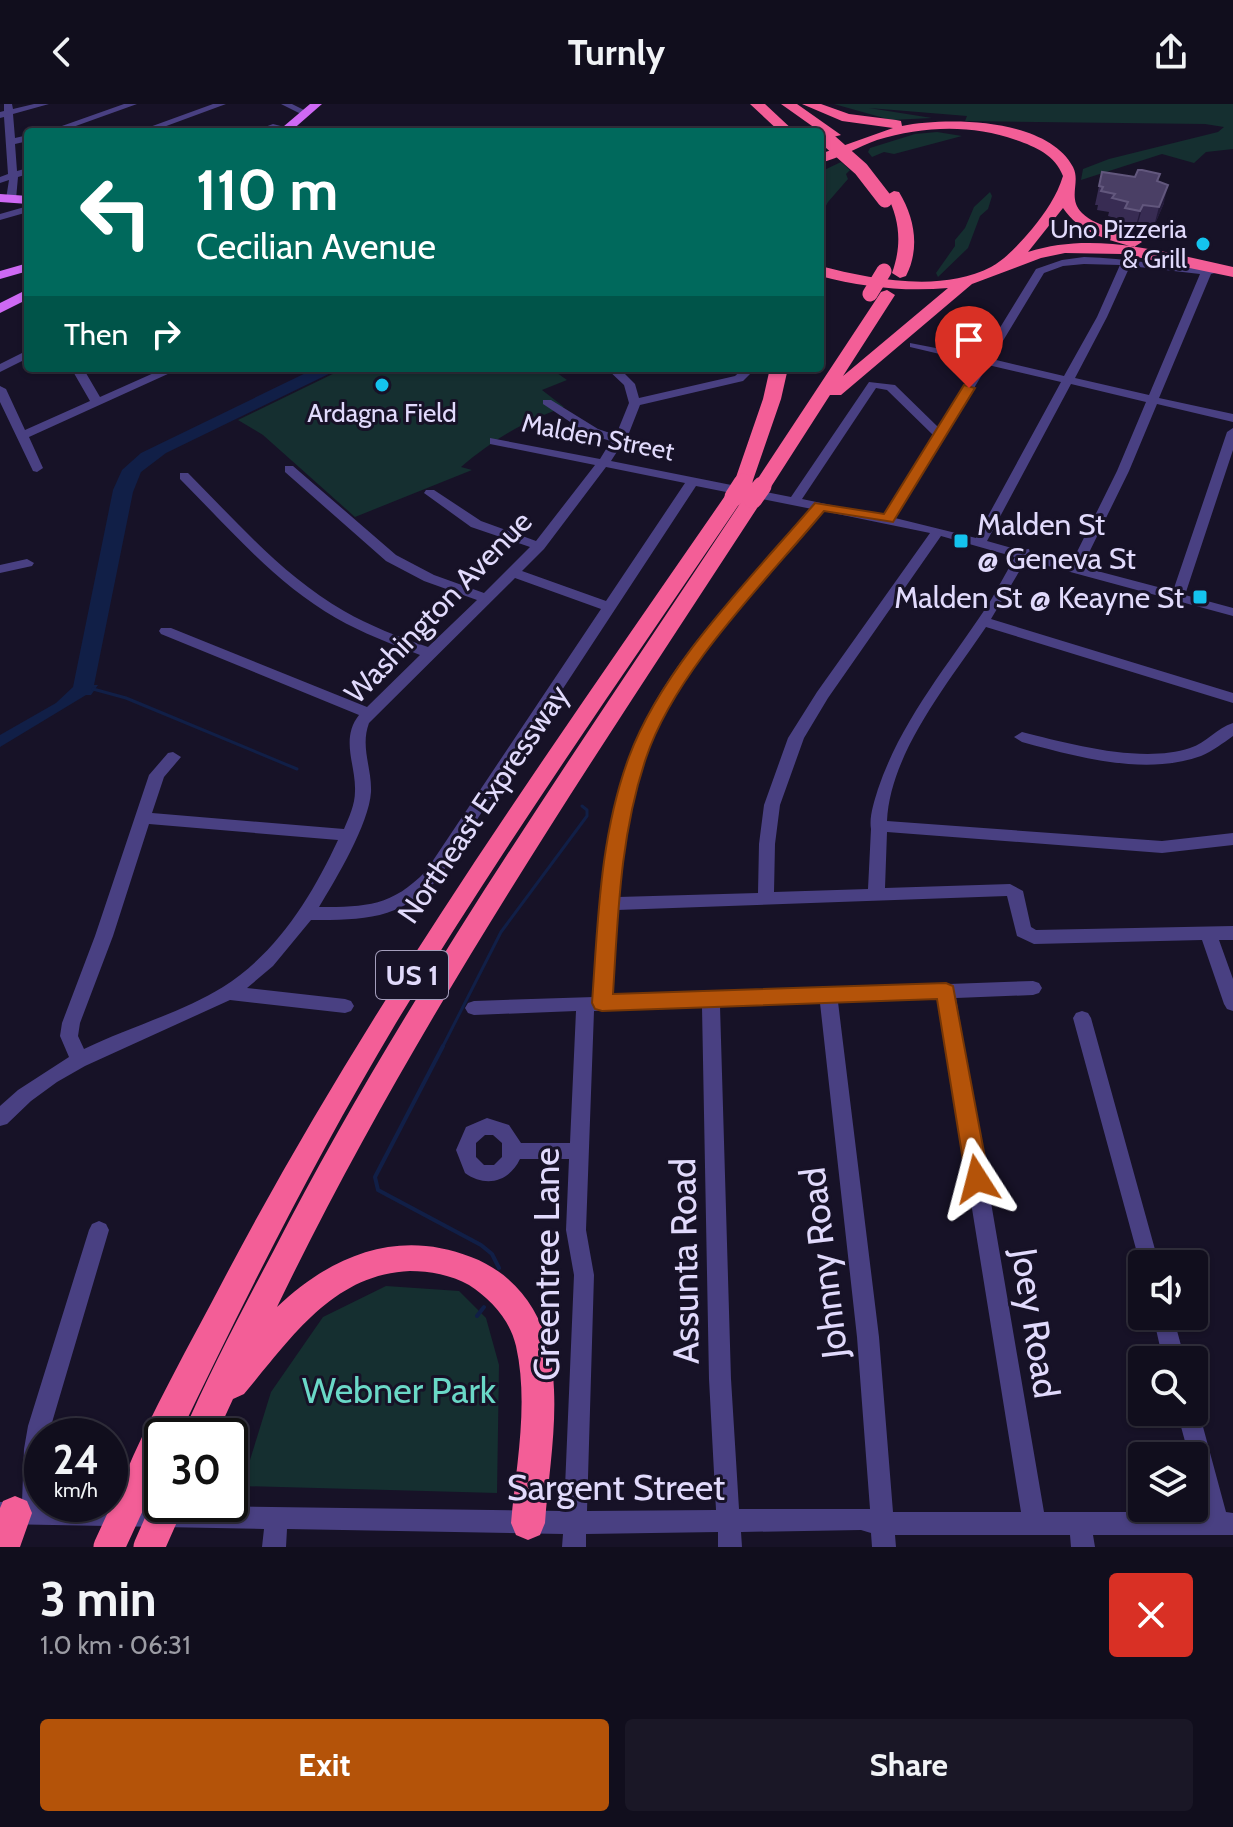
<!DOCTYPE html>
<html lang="en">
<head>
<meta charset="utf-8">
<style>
  :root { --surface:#110e1d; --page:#1a1726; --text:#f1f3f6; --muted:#9c9ca4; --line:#302e3b; --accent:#b45309 }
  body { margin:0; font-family:Cabin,sans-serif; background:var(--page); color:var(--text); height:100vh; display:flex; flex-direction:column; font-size:30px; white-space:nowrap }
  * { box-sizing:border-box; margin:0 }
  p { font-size:26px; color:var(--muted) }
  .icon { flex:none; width:44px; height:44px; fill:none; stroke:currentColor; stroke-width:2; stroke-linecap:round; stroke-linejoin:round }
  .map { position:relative; height:1443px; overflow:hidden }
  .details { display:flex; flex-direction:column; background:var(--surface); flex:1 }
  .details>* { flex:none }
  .top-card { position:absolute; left:24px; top:24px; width:800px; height:244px; border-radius:8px; box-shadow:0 2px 6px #0004,0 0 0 2px var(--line); background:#00695c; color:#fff; overflow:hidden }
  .buttons { position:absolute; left:1128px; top:1146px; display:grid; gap:16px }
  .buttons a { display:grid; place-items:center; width:80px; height:80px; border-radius:8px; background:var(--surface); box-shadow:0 2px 6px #0004,0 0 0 2px var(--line); font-size:40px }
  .speed { position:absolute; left:24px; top:1314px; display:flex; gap:16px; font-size:40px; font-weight:700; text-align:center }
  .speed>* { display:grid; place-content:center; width:104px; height:104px; border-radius:50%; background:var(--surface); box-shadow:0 2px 6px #0004,0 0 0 2px var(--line); line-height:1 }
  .speed small { font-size:20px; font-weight:400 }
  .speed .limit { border:4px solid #111; border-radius:12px; background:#fff; color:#111 }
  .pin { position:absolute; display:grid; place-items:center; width:68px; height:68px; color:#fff; margin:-82px -34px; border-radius:50% 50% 50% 0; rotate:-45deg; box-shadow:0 0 8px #0007 }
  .pin .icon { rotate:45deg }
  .me { position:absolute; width:88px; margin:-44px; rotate:351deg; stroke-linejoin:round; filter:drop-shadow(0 0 6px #0008) }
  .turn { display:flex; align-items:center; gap:28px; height:168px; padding:0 40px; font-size:36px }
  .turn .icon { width:104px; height:104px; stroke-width:2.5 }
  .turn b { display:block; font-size:56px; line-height:68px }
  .then { display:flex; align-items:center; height:76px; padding:0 40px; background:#0003; gap:16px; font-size:30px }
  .round { display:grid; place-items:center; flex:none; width:84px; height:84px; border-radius:8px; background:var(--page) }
  .summary { display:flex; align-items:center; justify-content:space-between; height:136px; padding:0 40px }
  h1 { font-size:48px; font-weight:800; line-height:60px }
  .action { display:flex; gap:16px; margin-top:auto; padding:16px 40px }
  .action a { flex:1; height:92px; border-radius:8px; background:var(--accent); color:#fff; font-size:32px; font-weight:800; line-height:92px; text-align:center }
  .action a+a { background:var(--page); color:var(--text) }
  header { display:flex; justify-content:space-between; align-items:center; height:104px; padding:0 40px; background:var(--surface); font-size:36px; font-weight:800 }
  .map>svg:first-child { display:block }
  .green { fill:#152f30 }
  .water { fill:#111f47 }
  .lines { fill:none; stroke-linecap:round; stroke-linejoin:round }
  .stream-far1 { stroke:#111f47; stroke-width:3 }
  .stream { stroke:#111f47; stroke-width:4 }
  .minor { fill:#494082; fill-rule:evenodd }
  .major { fill:#ce69f4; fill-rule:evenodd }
  .highway { fill:#f35e97; fill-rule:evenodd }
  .highway-bridge-far2 { stroke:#f35e97; stroke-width:15 }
  .highway-bridge-far1 { stroke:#f35e97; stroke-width:19 }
  .highway-bridge { stroke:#f35e97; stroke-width:31 }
  .wall { fill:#382c53 }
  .shaded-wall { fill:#231a3a }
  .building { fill:#4a3f65; stroke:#62577d; stroke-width:2 }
  .route { fill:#b45309; stroke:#753606; stroke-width:2 }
  .poi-dot { fill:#14c3ee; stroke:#171227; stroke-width:3 }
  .labels { text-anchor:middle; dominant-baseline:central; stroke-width:6; stroke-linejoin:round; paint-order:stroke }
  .far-poi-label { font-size:26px; fill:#e1dafc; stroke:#171227; text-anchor:end }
  .far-street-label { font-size:26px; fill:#e1dafc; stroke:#171227 }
  .shield { fill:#171227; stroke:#a49ebc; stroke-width:2 }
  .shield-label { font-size:28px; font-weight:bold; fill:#e1dafc }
  .poi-label { font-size:30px; fill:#e1dafc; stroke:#171227; text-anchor:start }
  .street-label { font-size:30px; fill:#e1dafc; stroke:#171227 }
  .near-street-label { font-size:36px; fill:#e1dafc; stroke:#171227 }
  .near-park-label { font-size:36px; fill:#6ad8c7; stroke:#171227 }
</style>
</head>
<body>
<header><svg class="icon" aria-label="back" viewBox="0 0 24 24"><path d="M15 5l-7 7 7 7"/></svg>Turnly<svg class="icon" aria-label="share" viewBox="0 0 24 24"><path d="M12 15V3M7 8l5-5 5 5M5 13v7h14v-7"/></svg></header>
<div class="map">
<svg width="1233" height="1443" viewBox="0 0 1233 1443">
  <rect width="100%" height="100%" fill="#171227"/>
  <path class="green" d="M834 0H1233V45L1206 48 1194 59 1162 50 1081 76 1083 65 1109 55 1218 28 1224 23 1205 20 965 17 967 12 869 4 932 14 891 16Z
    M937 28 962 32 894 50 884 48 872 53 868 48 870 44 915 30Z
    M841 58 850 66 846 70 848 75 828 98 820 113V68Z
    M990 88 992 92 988 105 980 112 968 144 938 173 936 169 955 142V136L965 124 974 103Z
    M345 264H550L567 276 542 286 564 303C523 318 494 335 461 363L472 366 355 413 263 331 238 316Z
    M386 1182 459 1187 486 1214 499 1261 497 1389 242 1382 271 1288 323 1213Z"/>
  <path class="water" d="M316 264H341L166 349 141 368 133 388 94 581H98L91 591H86L0 643V631L56 599 73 583 113 386 122 366 141 349Z"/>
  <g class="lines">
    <path class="stream-far1" d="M93 585 126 594 297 665
      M442 944 501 828 587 712V706L582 702"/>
    <path class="stream" d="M443 942 375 1073 378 1086 481 1141 492 1150 499 1164
      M477 1212 484 1203"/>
    <path class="minor" d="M4 0H12L13 5 34 0H49L13 10 15 34 28 31V37L15 40 17 67 28 64V70L18 73 16 95 11 98 6 95 9 76 0 79V73L8 70 4 13 0 14V8L4 7Z
      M124 0H137L59 28H45Z
      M213 0H226L150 28H136Z
      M281 0H292L310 9 303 11Z
      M273 20 292 25C285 29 261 28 251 28Z
      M28 102V108L0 116V110Z
      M1084 153C1131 154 1175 165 1222 163L1227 166 1211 170 1159 294 1233 310V318L1157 300 1129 367 1082 463 1173 487 1227 328 1233 324V346L1185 491 1233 504V512L1026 456 991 515 1233 589V599L986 523C949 578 890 649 887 717L1162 737 1233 729V741L1162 749 887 728 885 784 1010 780 1023 787 1031 823 1036 826 1233 822V836H1219L1233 875V907L1227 905 1224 900 1202 836 1034 840 1017 832 1007 792 617 806 611 892 1033 877 1039 879 1042 884 1039 889 1033 891 956 894 1044 1408H1203L1194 1372V1352H1189L1177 1308H1194V1300L1199 1308 1226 1408 1233 1409V1431H1093L1095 1443H1071L1070 1431H895L896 1443H872L871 1429 861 1426 741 1428 742 1443H718V1428L586 1430V1443H562L563 1430 287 1425 286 1443H262L264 1425 0 1420V1398H22L24 1345 28 1322 89 1126 92 1120 99 1117 106 1120 109 1126 48 1332H42V1400L564 1407 574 1171 566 1126 569 1055H520C509 1078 486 1084 465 1069L456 1046 466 1023 487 1014 509 1021 521 1039H570L576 907 474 911 468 909 465 904 468 899 474 897 594 893C599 813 601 729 629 653 665 556 746 481 812 405L696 382 438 775C399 816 364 816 311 816L273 862 247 884 345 895 351 897 354 902 351 907 345 909 230 896 85 962 57 978 31 997 7 1020 0 1022V1002L18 986 69 953 60 932 62 919 95 832 149 671 168 649 173 648 181 653 164 673 152 709 344 725C349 713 355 701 355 687 356 661 340 635 359 611L161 530 159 527 161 524H171L367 603 420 551C392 540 362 529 336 514 275 479 229 424 180 375V369H188C237 418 283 472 344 507 370 522 399 533 428 543L477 496 424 477 386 457 285 368V362H293L396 451 434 471 484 489 530 443 471 423 424 389 426 386H434L481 417 536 437 595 361 490 340V334L600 355 611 337 590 331 543 300V296H551L598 325 616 331 629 299 624 281 606 264H619L635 280 639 294 735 272 744 264H756L743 277 640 301 629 329 611 357 791 393 869 278 895 281 938 323 978 259 910 243V239L982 253 1036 165 1062 156ZM1084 160 1120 161 1097 213 1064 272 992 255 1044 169 1063 162ZM1130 162 1200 170 1149 291 1075 274 1107 213ZM988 261 1061 278 976 434 895 414ZM1071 280 1146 298 1117 367 1071 460 1030 449 1029 445 1019 446 987 437ZM876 284 887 286 933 331 884 412 802 395ZM606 363 685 379 606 497 522 467 544 445ZM823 407 930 429 817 588 788 634 764 701 759 740 758 789 618 793C622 746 629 699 644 655 677 558 759 483 823 407ZM941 432 1015 453C1007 467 999 482 991 496 951 558 902 614 878 685 874 698 869 713 871 725L868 785 774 788 775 740 780 701 804 634 828 594ZM515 474 601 505 426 767C392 802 367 803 319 803 336 775 369 720 371 688 372 664 360 643 369 619ZM149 720 338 736C312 792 277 849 223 883 183 908 127 924 84 945L78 932 80 919 113 832ZM938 894 1021 1408H893L879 1233 838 898ZM820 899 857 1233 870 1405H739L731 1275 720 902ZM702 903 709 1275 716 1406 587 1407 594 1171 586 1126 594 907ZM485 1031H493L502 1039V1053L494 1061H484L476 1053V1039Z
      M28 246V254L0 268V260Z
      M71 264H83L100 293 165 264H181L29 333 43 364 37 368 33 367 0 298V282L6 285 25 326 90 297Z
      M275 264H287L280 269 276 268Z
      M27 455 34 459 32 462 0 469V461Z
      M1233 619V632C1223 639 1213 647 1201 652 1145 672 1077 653 1022 638L1014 633 1022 628C1070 640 1142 660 1190 644 1206 639 1217 624 1233 619Z
      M1082 907 1088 909 1091 914 1159 1160H1142V1167L1073 914 1076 909Z
      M1153 1212H1173L1185 1256H1163Z"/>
    <path class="major" d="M310 0H322L290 28H277Z
      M0 90 28 92V100L0 98Z
      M28 159V167L0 175V167Z
      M28 185V195L0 209V199Z"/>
    <path class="highway" d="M750 0H765L795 28H780Z
      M781 0H797L841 31 829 34Z
      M802 0H821L849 10 896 16 901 17 902 22C949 13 1047 14 1073 63 1081 78 1067 94 1082 109 1098 125 1126 124 1142 138L1134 143C1107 136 1079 128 1063 104L1028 148C1095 126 1167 149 1233 163V173L1122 150 1065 149 1041 154 972 180 841 291H830L769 386H755L753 382 881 188 887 186 895 191 843 272 948 184C905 188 862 183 820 172V162C871 175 941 189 991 163 1007 154 1020 139 1032 125 1045 109 1057 92 1063 72 1055 51 1036 43 1016 36 971 20 923 22 877 36 858 43 840 54 820 59V50L893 24 842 17Z
      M894 87 899 88C915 114 920 145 906 172L900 174 892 169C902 141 900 117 887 91Z
      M770 264H788L781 295 752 379 750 383H736L734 379 763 295Z
      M734 387 744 393C626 567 505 739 396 919 316 1053 246 1192 179 1332H162V1367L151 1390 139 1395 127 1390 122 1378C151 1308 190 1240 225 1173 371 896 550 646 727 389Z
      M753 389 763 395C591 659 414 919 277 1203 332 1151 398 1124 471 1153 511 1168 538 1201 548 1242 562 1299 549 1361 545 1419L540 1431 528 1436 516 1431 511 1419C516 1362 529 1300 516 1242 510 1216 491 1195 469 1181 451 1171 430 1167 410 1167 332 1170 290 1236 244 1290L233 1295 216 1332H182C209 1269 241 1208 273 1148 409 884 580 642 743 395Z
      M15 1392 27 1397 32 1409 20 1443H0V1404L3 1397Z"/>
    <path class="highway-bridge-far2" d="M826 34 861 65 885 96
      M870 190 884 167"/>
    <path class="highway-bridge-far1" d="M734 393 743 379
      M753 395 762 382"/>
    <path class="highway-bridge" d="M109 1443 139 1378
      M149 1443 168 1400"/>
  </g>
  <path class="wall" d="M1102 68 1135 73 1160 70 1158 77 1164 99 1154 122 1138 119 1135 125 1121 123 1122 116 1108 112 1109 108 1097 106 1098 101H1095Z"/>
  <path class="shaded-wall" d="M1168 81 1164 99 1154 122 1159 103Z
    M1143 101 1138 119 1135 125 1140 107Z"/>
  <path class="building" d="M1138 66H1142L1160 70 1157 77 1168 81 1159 103 1143 101 1140 107 1125 104 1128 98 1112 94 1115 90 1101 87 1103 83 1099 82 1102 68 1135 73Z"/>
  <path class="route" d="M964 281 975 284 893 418 824 407C765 478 675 567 646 654 620 731 618 811 613 890L946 879 953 882 989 1075 985 1082 977 1085 970 1082 966 1075 937 895 602 907 595 905 592 899C598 816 600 731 629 653 663 561 752 473 815 399L884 410Z"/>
  <g class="poi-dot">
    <circle cx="1203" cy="140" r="8"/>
    <circle cx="382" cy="281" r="8"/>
    <rect x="953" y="429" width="16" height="16" rx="4"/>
    <rect x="1192" y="485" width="16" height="16" rx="4"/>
  </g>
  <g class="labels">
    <g class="far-poi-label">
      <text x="1187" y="125">Uno Pizzeria<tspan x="1187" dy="30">&amp; Grill</tspan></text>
      <text x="382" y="309" text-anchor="middle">Ardagna Field</text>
    </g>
    <g class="far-street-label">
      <text transform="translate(598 333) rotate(11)">Malden Street</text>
    </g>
    <rect class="shield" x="376" y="847" width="72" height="48" rx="6"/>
    <g class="shield-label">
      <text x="412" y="871">US 1</text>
    </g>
    <g class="poi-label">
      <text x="977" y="420">Malden St<tspan x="977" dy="34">@ Geneva St</tspan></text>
      <text x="1184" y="493" text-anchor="end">Malden St @ Keayne St</text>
    </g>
    <g class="street-label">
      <text transform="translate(438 503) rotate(-46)">Washington Avenue</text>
      <text transform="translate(483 700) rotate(-56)">Northeast Expressway</text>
    </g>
    <g class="near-street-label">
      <text transform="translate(684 1157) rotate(-91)">Assunta Road</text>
      <text transform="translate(823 1159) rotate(-97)">Johnny Road</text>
      <text transform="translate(546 1160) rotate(-90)">Greentree Lane</text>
      <text transform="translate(1036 1219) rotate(81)">Joey Road</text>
      <text x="616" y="1383">Sargent Street</text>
    </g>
    <g class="near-park-label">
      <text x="399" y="1286">Webner Park</text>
    </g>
  </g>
</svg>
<div class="buttons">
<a><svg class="icon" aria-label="sound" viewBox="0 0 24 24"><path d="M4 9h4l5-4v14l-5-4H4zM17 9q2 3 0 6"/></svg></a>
<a><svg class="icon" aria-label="search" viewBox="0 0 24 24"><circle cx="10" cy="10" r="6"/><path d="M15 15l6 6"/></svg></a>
<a><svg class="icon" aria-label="layers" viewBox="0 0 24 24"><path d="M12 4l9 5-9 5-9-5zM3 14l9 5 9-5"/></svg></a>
</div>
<div class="speed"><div>24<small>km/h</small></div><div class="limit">30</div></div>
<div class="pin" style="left:969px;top:284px;background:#d93025"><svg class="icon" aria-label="arrive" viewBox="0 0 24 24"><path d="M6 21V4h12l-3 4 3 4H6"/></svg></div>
<svg class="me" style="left:977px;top:1075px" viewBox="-20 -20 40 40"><path d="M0-17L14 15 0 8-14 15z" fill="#b45309" stroke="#fff" stroke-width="4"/></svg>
<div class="top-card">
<div class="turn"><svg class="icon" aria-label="left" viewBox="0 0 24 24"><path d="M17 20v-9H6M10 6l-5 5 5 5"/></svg><div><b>110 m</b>Cecilian Avenue</div></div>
<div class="then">Then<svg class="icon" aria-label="right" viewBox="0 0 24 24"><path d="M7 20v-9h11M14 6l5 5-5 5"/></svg></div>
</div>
</div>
<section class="details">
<div class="summary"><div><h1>3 min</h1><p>1.0 km · 06:31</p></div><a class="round" style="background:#d93025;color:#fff"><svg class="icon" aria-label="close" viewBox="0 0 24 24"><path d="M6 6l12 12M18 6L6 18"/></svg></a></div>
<div class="action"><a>Exit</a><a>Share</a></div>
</section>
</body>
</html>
